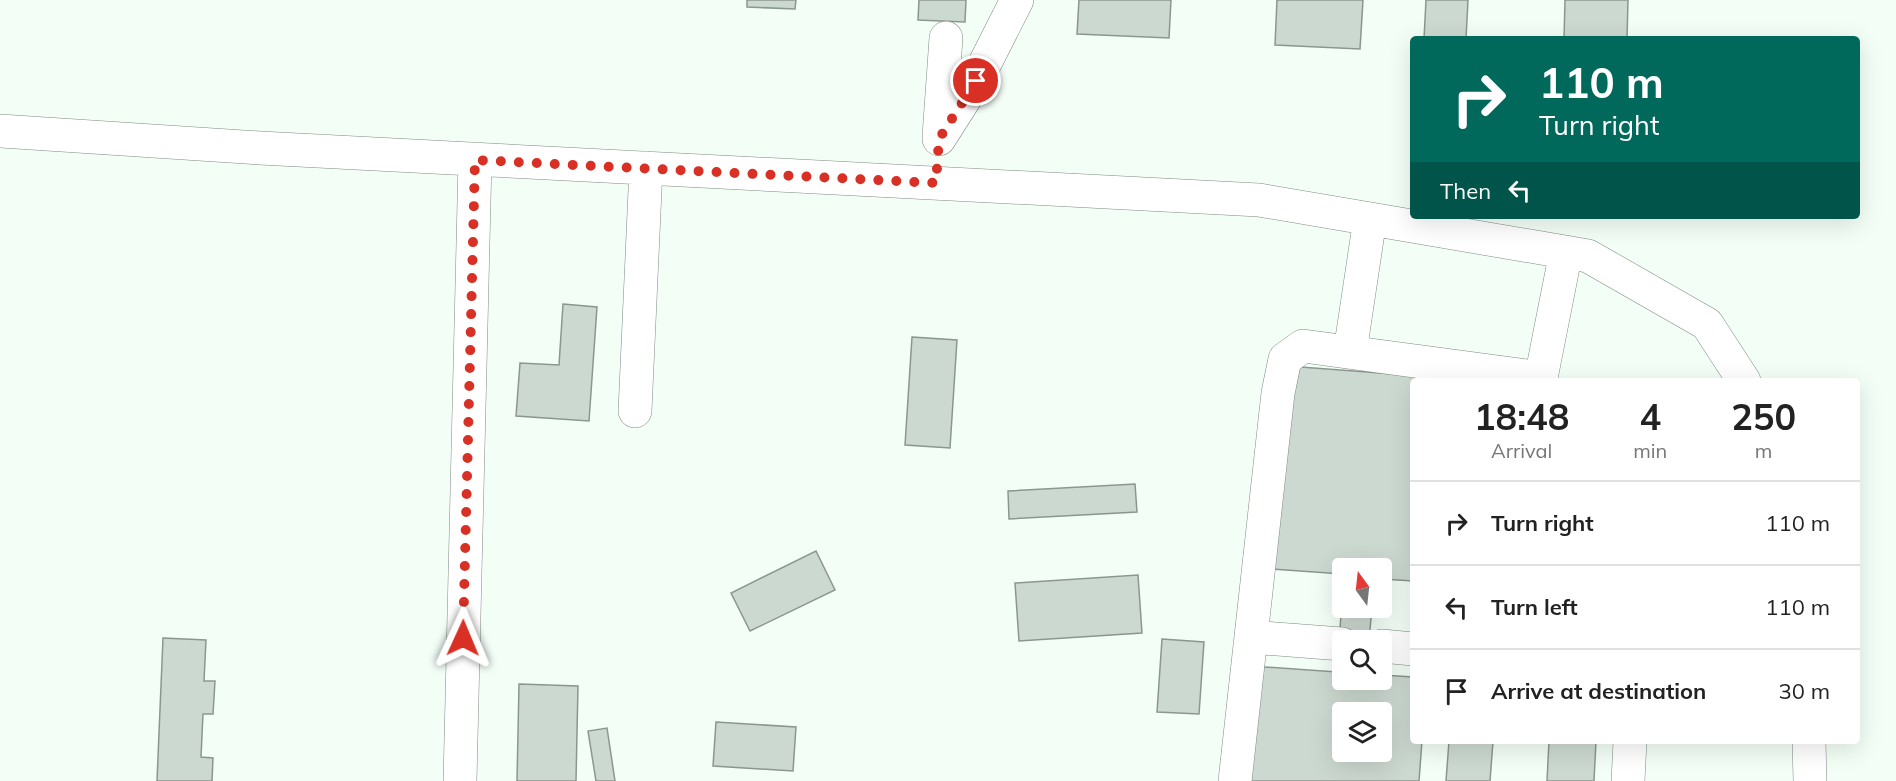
<!DOCTYPE html>
<html lang="en">
<head>
<meta charset="utf-8">
<style>
  :root { --surface:#fff; --page:#f6f6f6; --text:#222; --muted:#767676; --line:#e0e0e0 }
  body { margin:0; font-family:Mulish,sans-serif; background:var(--page); color:var(--text); height:100vh; display:flex; flex-direction:column; font-size:22px; white-space:nowrap }
  * { box-sizing:border-box; margin:0 }
  p { font-size:20px; color:var(--muted) }
  .icon { flex:none; width:33px; height:33px; fill:none; stroke:currentColor; stroke-width:2; stroke-linecap:round; stroke-linejoin:round }
  .map { position:relative; flex:1; overflow:hidden }
  .side { position:absolute; left:1410px; top:378px; width:450px; height:366px; display:flex; flex-direction:column; background:var(--surface); border-radius:6px; box-shadow:0 6px 24px #0002 }
  .side>* { flex:none }
  .hud { position:absolute; left:1410px; top:36px; width:450px; height:183px; border-radius:6px; box-shadow:0 6px 24px #0002; background:#00695c; color:#fff; overflow:hidden }
  .needle { width:39px; rotate:345deg }
  .controls { position:absolute; left:1332px; top:558px; display:grid; gap:12px }
  .controls a { display:grid; place-items:center; width:60px; height:60px; border-radius:6px; background:var(--surface); box-shadow:0 6px 24px #0002; font-size:30px }
  .pin { position:absolute; display:grid; place-items:center; width:51px; height:51px; color:#fff; margin:-26px; border:3px solid #fff; border-radius:50%; box-shadow:0 2px 6px #0007 }
  .me { position:absolute; width:66px; margin:-33px; rotate:1deg; stroke-linejoin:round; filter:drop-shadow(0 0 4px #0008) }
  .turn { display:flex; align-items:center; gap:21px; height:126px; padding:0 30px; font-size:27px }
  .turn .icon { width:78px; height:78px; stroke-width:2.5 }
  .turn b { display:block; font-size:42px; line-height:51px }
  .then { display:flex; align-items:center; height:57px; padding:0 30px; background:#0003; gap:12px; font-size:22px }
  .eta { display:flex; justify-content:space-evenly; align-items:center; height:102px; text-align:center }
  .eta b { font-size:36px; font-weight:700; line-height:42px }
  ul { padding:0; list-style:none }
  li { display:flex; align-items:center; gap:18px; height:84px; padding:0 30px; border-top:2px solid var(--line) }
  li div { flex:1 }
  li b { display:block; font-size:22px }
  li em { font-style:normal }
  .map>svg:first-child { display:block }
  .building { fill:#ccd9d0; stroke:#8a978f; stroke-width:1.5; fill-rule:evenodd }
  .lines { fill:none; stroke-linecap:round; stroke-linejoin:round }
  .minor-casing { stroke:#7f8b83; stroke-width:34 }
  .minor { stroke:#fff; stroke-width:33 }
  .route { stroke:#d93025; stroke-width:10; stroke-dasharray:0 18 }
</style>
</head>
<body>
<div class="map">
<svg width="1896" height="781" viewBox="0 0 1896 781">
  <rect width="100%" height="100%" fill="#f3fef7"/>
  <path class="building" d="M747 0H796L795 9 747 7Z
    M919 0H966L965 22 918 20Z
    M1079 0H1171L1169 38 1077 34Z
    M1277 0H1363L1360 49 1275 45Z
    M1426 0H1468L1466 39H1424Z
    M1565 0H1628L1627 39H1564Z
    M563 304 597 307 589 421 516 416 520 363 559 365Z
    M912 337 957 340 950 448 905 445Z
    M1287 366 1487 381H1413V581L1382 579V568H1342V574L1272 569Z
    M1135 484 1137 512 1009 519 1008 491Z
    M816 551 835 590 750 631 731 593Z
    M1138 575 1142 633 1019 641 1015 583Z
    M1342 600V608H1372L1369 640H1342V680H1382V675L1413 677V741H1422L1419 781H1243L1251 666 1337 672ZM1342 712H1382V752H1342Z
    M163 638 206 640 204 681H215L213 714H203L201 757 213 758 212 781H157Z
    M1162 639 1204 642 1199 714 1157 712Z
    M519 684 578 686 576 781H517Z
    M716 722 796 727 793 771 713 766Z
    M607 728 615 781H596L588 731Z
    M1449 741H1493L1490 781H1446Z
    M1549 741H1596L1594 781H1547Z"/>
  <g class="lines">
    <defs>
      <path id="minor" d="M0 131 260 148 1259 200 1588 256 1707 324 1744 381
        M939 136 946 38
        M939 139 976 81 1017 0
        M1350 352 1370 219
        M635 411 646 168
        M1251 637 1342 644
        M1382 646 1413 649
        M1809 741 1810 781
        M460 781 475 160
        M1235 781 1278 393 1285 359 1303 346 1541 378 1566 252
        M1628 781 1630 741"/>
    </defs>
    <use href="#minor" class="minor-casing"/>
    <use href="#minor" class="minor"/>
  </g>
  <g class="lines">
    <path class="route" d="M463 638 475 160 936 183 939 139 976 81"/>
  </g>
</svg>
<div class="controls">
<a><svg class="needle" viewBox="-14 -14 28 28"><path d="M0-13l5 13h-10z" fill="#e53935"/><path d="M0 13l5-13h-10z" fill="#767676"/></svg></a>
<a><svg class="icon" aria-label="search" viewBox="0 0 24 24"><circle cx="10" cy="10" r="6"/><path d="M15 15l6 6"/></svg></a>
<a><svg class="icon" aria-label="layers" viewBox="0 0 24 24"><path d="M12 4l9 5-9 5-9-5zM3 14l9 5 9-5"/></svg></a>
</div>
<div class="pin" style="left:976px;top:81px;background:#d93025"><svg class="icon" aria-label="arrive" viewBox="0 0 24 24"><path d="M6 21V4h12l-3 4 3 4H6"/></svg></div>
<svg class="me" style="left:463px;top:638px" viewBox="-20 -20 40 40"><path d="M0-17L14 15 0 8-14 15z" fill="#d93025" stroke="#fff" stroke-width="4"/></svg>
<div class="hud">
<div class="turn"><svg class="icon" aria-label="right" viewBox="0 0 24 24"><path d="M7 20v-9h11M14 6l5 5-5 5"/></svg><div><b>110 m</b>Turn right</div></div>
<div class="then">Then<svg class="icon" aria-label="left" viewBox="0 0 24 24"><path d="M17 20v-9H6M10 6l-5 5 5 5"/></svg></div>
</div>
<section class="side">
<div class="eta">
<div><b>18:48</b><p>Arrival</p></div>
<div><b>4</b><p>min</p></div>
<div><b>250</b><p>m</p></div>
</div>
<ul>
<li><svg class="icon" aria-label="right" viewBox="0 0 24 24"><path d="M7 20v-9h11M14 6l5 5-5 5"/></svg><div><b>Turn right</b></div><em>110 m</em></li>
<li><svg class="icon" aria-label="left" viewBox="0 0 24 24"><path d="M17 20v-9H6M10 6l-5 5 5 5"/></svg><div><b>Turn left</b></div><em>110 m</em></li>
<li><svg class="icon" aria-label="arrive" viewBox="0 0 24 24"><path d="M6 21V4h12l-3 4 3 4H6"/></svg><div><b>Arrive at destination</b></div><em>30 m</em></li>
</ul>
</section>
</div>
</body>
</html>
